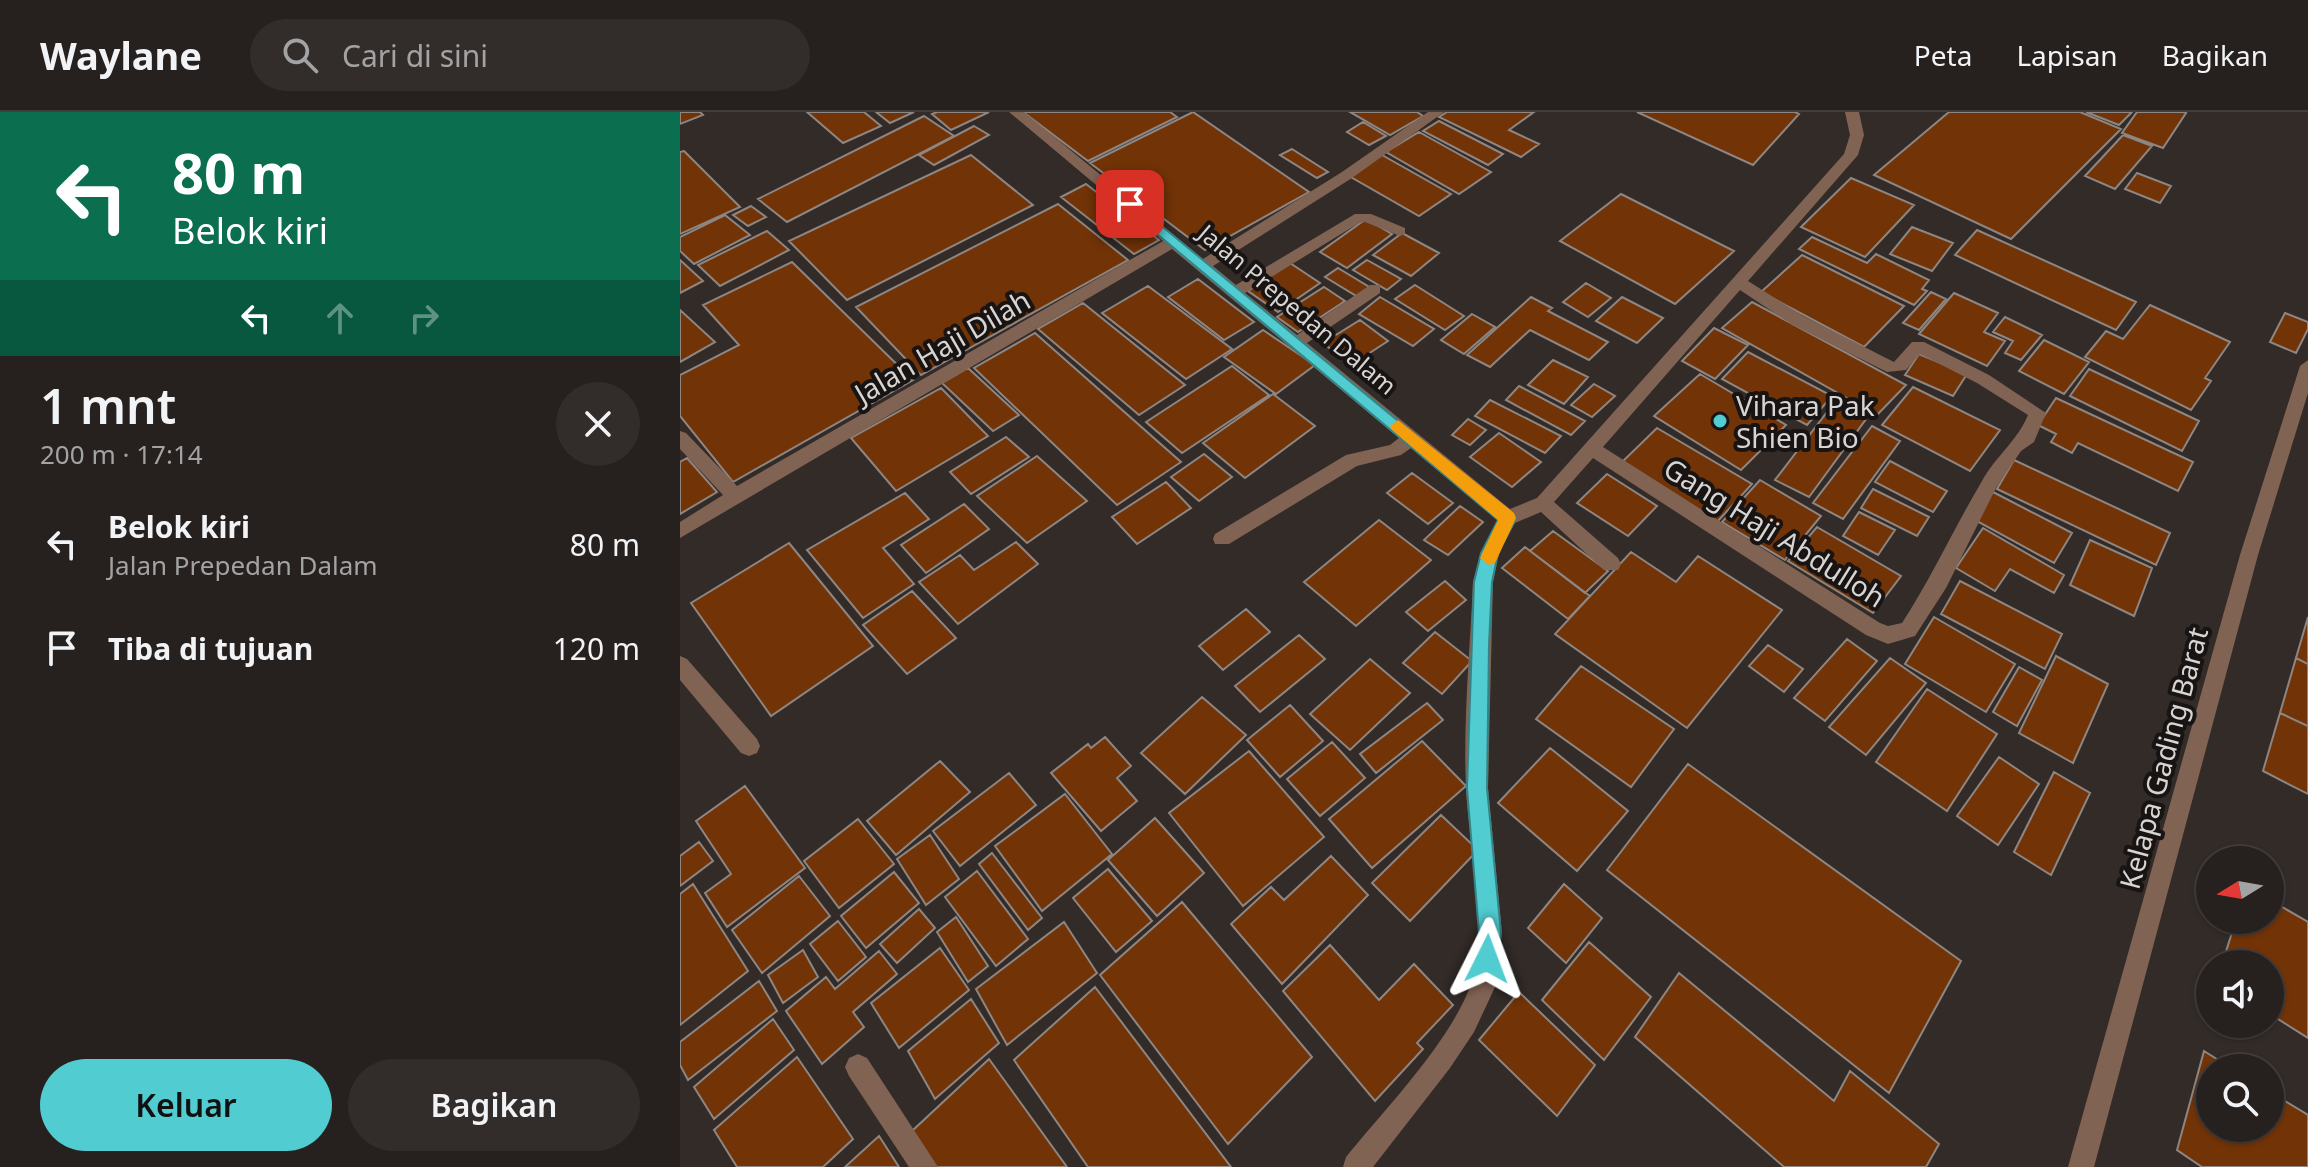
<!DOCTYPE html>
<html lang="id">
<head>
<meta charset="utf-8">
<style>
  :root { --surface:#26201e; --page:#322d2b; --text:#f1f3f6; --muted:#a4a3a4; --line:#423e3c; --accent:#51ccd1 }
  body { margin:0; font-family:"Noto Sans",sans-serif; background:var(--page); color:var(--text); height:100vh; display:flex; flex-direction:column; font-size:30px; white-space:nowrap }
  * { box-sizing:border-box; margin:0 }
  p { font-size:26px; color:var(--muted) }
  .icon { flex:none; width:44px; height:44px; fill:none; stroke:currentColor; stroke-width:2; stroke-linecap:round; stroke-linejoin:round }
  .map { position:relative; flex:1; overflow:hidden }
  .drawer { display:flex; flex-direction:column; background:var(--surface); width:680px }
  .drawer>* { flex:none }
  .hud { background:#0b6e4f; color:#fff; overflow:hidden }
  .needle { width:52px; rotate:259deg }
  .fabs { position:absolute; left:1516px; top:734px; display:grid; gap:16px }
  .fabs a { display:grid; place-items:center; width:88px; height:88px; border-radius:50%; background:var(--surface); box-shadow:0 2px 6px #0004,0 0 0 2px var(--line); font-size:40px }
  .pin { position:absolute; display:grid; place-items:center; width:68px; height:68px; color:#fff; margin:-34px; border-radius:16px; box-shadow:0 4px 12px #0006 }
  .me { position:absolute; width:88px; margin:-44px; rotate:3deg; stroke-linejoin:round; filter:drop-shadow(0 0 6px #0008) }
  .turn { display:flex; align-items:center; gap:28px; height:168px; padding:0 40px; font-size:36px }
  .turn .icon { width:104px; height:104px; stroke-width:2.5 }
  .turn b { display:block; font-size:56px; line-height:68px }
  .lanes { display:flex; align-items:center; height:76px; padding:0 40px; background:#0003; justify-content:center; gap:40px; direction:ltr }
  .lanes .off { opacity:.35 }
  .round { display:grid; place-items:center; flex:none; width:84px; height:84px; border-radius:42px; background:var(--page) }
  .headline { display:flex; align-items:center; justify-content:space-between; height:136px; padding:0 40px }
  h1 { font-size:48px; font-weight:600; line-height:60px }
  .button { display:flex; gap:16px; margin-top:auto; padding:16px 40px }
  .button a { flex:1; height:92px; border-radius:48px; background:var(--accent); color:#111; font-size:32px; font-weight:600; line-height:92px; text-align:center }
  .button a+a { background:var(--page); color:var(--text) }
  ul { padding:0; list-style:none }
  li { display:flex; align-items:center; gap:24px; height:104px; padding:0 40px }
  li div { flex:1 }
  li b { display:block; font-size:30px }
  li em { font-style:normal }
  header { display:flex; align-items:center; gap:48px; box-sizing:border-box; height:112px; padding:0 40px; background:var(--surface); border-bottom:2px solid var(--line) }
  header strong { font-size:38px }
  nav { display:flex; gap:44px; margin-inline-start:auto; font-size:28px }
  .search { width:560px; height:72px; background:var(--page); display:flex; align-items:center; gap:20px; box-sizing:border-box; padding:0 28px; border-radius:44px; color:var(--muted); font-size:30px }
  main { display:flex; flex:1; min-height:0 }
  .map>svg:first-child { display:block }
  .building { fill:#723307; stroke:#8d8682; stroke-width:2 }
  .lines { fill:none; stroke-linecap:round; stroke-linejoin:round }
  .minor { fill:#816354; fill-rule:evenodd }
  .route { fill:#51ccd1; stroke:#358588; stroke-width:2 }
  .slow { fill:#f59e0b }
  .poi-dot { fill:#51ccd1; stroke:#171413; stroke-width:3 }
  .labels { text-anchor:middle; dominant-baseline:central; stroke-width:8; stroke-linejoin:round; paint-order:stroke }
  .far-street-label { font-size:24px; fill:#d8d4d2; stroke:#171413 }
  .street-label { font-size:28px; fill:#d8d4d2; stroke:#171413 }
  .poi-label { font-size:28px; fill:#d8d4d2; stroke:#171413; text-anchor:start }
</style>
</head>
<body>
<header>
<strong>Waylane</strong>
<div class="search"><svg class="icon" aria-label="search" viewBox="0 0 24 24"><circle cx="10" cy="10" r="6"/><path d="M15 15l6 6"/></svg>Cari di sini</div>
<nav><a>Peta</a><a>Lapisan</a><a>Bagikan</a></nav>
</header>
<main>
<section class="drawer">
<div class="hud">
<div class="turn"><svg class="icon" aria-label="left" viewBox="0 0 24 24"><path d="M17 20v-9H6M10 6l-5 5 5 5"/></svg><div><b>80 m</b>Belok kiri</div></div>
<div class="lanes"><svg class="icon" aria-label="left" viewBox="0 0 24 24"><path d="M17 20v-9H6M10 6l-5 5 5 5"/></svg><svg class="icon off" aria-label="ahead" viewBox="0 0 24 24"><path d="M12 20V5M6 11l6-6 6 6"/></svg><svg class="icon off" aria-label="right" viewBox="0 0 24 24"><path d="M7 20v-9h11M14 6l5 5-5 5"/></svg></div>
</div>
<div class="headline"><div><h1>1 mnt</h1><p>200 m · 17:14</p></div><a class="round"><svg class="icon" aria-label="close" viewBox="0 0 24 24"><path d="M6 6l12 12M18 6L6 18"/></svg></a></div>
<ul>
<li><svg class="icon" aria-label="left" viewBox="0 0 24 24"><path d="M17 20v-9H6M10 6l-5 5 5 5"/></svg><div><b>Belok kiri</b><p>Jalan Prepedan Dalam</p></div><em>80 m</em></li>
<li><svg class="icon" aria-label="arrive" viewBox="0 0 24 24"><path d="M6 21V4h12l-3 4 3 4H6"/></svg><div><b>Tiba di tujuan</b></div><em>120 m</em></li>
</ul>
<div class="button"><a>Keluar</a><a>Bagikan</a></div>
</section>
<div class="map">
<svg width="1628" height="1055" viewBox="0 0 1628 1055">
  <rect width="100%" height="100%" fill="#322b28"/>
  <path class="building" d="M0 0H20L23 3 0 12Z
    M127 0H184L201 14 163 31Z
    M196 0H234L210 11Z
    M257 0H309L271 18 252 2Z
    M343 0H490L497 5 408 49Z
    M513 0 629 80 525 138 410 51Z
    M670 0H737L743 4 710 23Z
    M767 0H854L829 18 859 32 841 45 759 5Z
    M957 0H1115L1119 2 1073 53Z
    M1269 0H1400L1441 17 1331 127 1194 63Z
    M1406 0H1452L1439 13Z
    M1457 0H1503L1506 1 1483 36 1442 21Z
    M244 4 274 24 107 110 78 87Z
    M759 9 823 42 808 53 743 19Z
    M683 10 706 24 689 33 667 20Z
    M294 14 309 23 254 53 239 43Z
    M739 20 811 60 779 82 706 40Z
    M1443 23 1472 34 1435 77 1405 64Z
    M612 37 648 60 637 66 600 43Z
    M4 39 60 95 0 122V40Z
    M291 43 353 93 167 188 109 129Z
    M702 43 771 82 739 104 669 64Z
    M1457 61 1491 74 1480 91 1445 77Z
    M1171 66 1234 93 1185 145 1121 115Z
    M406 72 479 128 454 142 381 85Z
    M941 82 1054 139 995 192 880 129Z
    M378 92 448 148 241 263 176 195Z
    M71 94 86 105 68 114 53 103Z
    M45 103 70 123 14 152 0 139V125Z
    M686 107 712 122 667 156 640 140Z
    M1232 115 1273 131 1252 159 1210 142Z
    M1297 118 1456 190 1436 218 1275 143Z
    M87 119 109 138 40 174 18 153Z
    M722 121 759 141 731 164 693 143Z
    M1132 125 1187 151 1196 142 1249 168 1242 177 1247 179 1234 193 1119 137Z
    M1122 143 1224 194 1184 235 1081 180Z
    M0 148 23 169 0 181Z
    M687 148 721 167 707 178 673 158Z
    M112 150 233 268 53 370 0 304V263L59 233 23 193Z
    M610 151 640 171 598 200 568 179Z
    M658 156 691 176 678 185 645 165Z
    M518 167 574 210 544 228 488 185Z
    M906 171 931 186 908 205 883 190Z
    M735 173 784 204 765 218 715 187Z
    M468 174 552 237 506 267 422 201Z
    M644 175 665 189 618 220 597 205Z
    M1251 180 1266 187 1239 218 1223 211Z
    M1274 181 1318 201 1304 220 1325 229 1307 254 1239 222Z
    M700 185 754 217 733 234 679 202Z
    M851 185 872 196 868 199 928 230 909 248 850 218 810 255 787 243Z
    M942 185 983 206 957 231 916 209Z
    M1072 190 1226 273 1197 303 1042 216Z
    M403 191 505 273 459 303 358 217Z
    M1470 193 1550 230 1525 266 1531 269 1511 298 1405 245 1426 219 1443 227Z
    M0 198 35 230 0 250Z
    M1605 201 1628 210V217L1616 241 1590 230Z
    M792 202 815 215 784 242 761 228Z
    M1325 205 1362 223 1341 248 1325 241 1333 229 1313 220Z
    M680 208 708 229 671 253 643 231Z
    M1034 216 1068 233 1035 267 1002 249Z
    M583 218 635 253 596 282 544 245Z
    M355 221 501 350 437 393 294 256Z
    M1364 228 1409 250 1384 282 1339 259Z
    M1068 240 1152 284 1127 313 1042 267Z
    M1239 242 1287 262 1273 284 1225 263Z
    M873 248 908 265 884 292 848 273Z
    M552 254 589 283 502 341 466 310Z
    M288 256 339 303 313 319 262 271Z
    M1409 257 1519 309 1502 339 1390 284Z
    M1020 262 1106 313 1061 358 974 304Z
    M914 272 935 284 912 305 891 293Z
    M839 274 905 309 891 323 826 288Z
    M1233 275 1320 318 1290 359 1202 313Z
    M261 276 308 324 216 379 171 326Z
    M593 282 635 314 565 366 523 331Z
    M1376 286 1513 350 1498 379 1398 331 1392 341 1371 330 1376 322 1358 313Z
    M1157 287 1189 303 1129 385 1095 368Z
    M810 288 881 324 865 341 795 304Z
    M788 307 806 318 790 333 772 323Z
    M1192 314 1220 329 1163 407 1133 391Z
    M977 316 1072 372 1037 410 941 351Z
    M819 321 861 350 832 375 790 345Z
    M326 325 349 345 291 382 270 360Z
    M524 342 552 365 519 389 491 365Z
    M357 344 407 389 347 431 297 384Z
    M7 346 37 380 0 402V350Z
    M1334 348 1490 421 1476 453 1317 377Z
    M1210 349 1267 379 1253 400 1195 370Z
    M732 361 773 391 748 412 707 381Z
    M927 362 977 394 948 424 897 391Z
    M1080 368 1141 404 1105 448 1042 410Z
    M486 370 511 396 457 432 432 405Z
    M1193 377 1249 405 1237 424 1181 396Z
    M1313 380 1392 421 1374 451 1293 407Z
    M225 381 249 407 203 436 234 472 183 506 127 438Z
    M284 392 309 417 246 461 221 433Z
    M780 394 803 410 768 443 744 428Z
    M1179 400 1215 418 1198 443 1163 424Z
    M699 408 751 448 676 514 624 470Z
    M1137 415 1221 464 1193 501 1108 449Z
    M1303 416 1384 463 1374 481 1330 457 1315 479 1276 456Z
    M873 419 928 459 905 481 850 439Z
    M1410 428 1472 456 1454 504 1390 473Z
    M336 430 358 452 278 512 239 470 280 443 294 458Z
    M109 431 193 534 91 604 11 491Z
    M845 435 910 484 888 507 822 456Z
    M951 440 996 470 1018 444 1102 498 1007 616 875 522Z
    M765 469 786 488 748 519 726 500Z
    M1280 469 1382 522 1365 557 1261 502Z
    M232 479 276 526 227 562 183 513Z
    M566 497 590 520 543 558 519 534Z
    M1254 505 1335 552 1306 600 1225 552Z
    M1628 505V552L1616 546Z
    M755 520 792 549 762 582 723 551Z
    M619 523 645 547 580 600 555 574Z
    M1167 527 1197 549 1145 609 1114 586Z
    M1088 533 1123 557 1104 580 1069 554Z
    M1376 544 1428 572 1393 651 1339 621Z
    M1210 546 1246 571 1186 643 1149 615Z
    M1616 546 1628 552V614L1600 601Z
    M690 547 730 581 670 638 630 602Z
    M901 554 994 617 951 675 856 607Z
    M1339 555 1362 568 1337 614 1313 600Z
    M1247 577 1317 622 1267 699 1196 650Z
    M522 585 566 623 505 682 461 641Z
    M747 591 763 608 696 661 680 642Z
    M610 593 643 629 600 665 567 628Z
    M1600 601 1628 614V682L1583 659Z
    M425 625 451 654 437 666 457 689 421 719 371 661 408 632 411 636Z
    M742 629 786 674 692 756 649 707Z
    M652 630 685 666 640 704 607 667Z
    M870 636 948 699 897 759 818 691Z
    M569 639 644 725 563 794 489 701Z
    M1319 645 1359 672 1318 733 1277 704Z
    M260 649 290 680 216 743 187 709Z
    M1008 652 1281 849 1209 981 927 758Z
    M1374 660 1410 681 1371 763 1334 740Z
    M329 661 356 693 280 754 253 719Z
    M65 674 125 756 47 815 25 781 51 762 16 709Z
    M385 682 432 742 362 799 315 734Z
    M761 703 798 738 730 809 692 771Z
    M475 706 524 761 477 804 428 748Z
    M178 707 214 752 159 796 124 749Z
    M250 723 279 767 246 793 217 747Z
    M19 730 33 749 0 774V744Z
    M312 741 362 806 348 818 299 752Z
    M651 744 688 783 602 872 551 812 591 775 604 788Z
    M428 757 472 809 436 840 393 786Z
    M297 759 348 827 316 854 265 785Z
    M214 760 239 791 186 836 161 804Z
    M119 764 150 804 82 861 52 818Z
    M13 772 68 859 0 913V782Z
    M884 772 922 806 886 851 848 816Z
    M1590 788 1628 810V926L1590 902V852H1542L1556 808H1590Z
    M502 790 632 945 548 1032 420 863Z
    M239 797 255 816 217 851 200 832Z
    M276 805 308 854 288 870 257 820Z
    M158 809 186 845 158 869 130 832Z
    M384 810 417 861 327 933 296 877Z
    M909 830 971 885 924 948 862 888Z
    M650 833 699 888 734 852 773 893 737 931 743 937 695 989 603 879Z
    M260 836 289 878 219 936 191 891Z
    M123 838 138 865 103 891 88 863Z
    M199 839 217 862 173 900 184 915 142 952 106 899 146 865 155 877Z
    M999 861 1154 989 1170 959 1259 1032 1246 1055H1104L955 925Z
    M79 869 97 899 8 968 0 953V930Z
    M415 875 551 1055H408L334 948Z
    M839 880 915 953 877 1004 799 928Z
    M291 887 319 931 255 987 228 939Z
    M93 907 114 938 34 1007 14 975Z
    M1524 939 1551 956H1530V1016H1590V980L1628 1003V1055H1522L1497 1038Z
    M117 945 173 1027 143 1055H57L34 1018Z
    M309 947 387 1055H255L231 1020Z
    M199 1024 219 1055H165Z"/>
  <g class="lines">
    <path class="minor" d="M329 0H344L523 147 662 60 748 0H764L672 66 533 154 556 173 675 102H691L725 116V122L720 124 685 110 679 111 565 181 617 223 690 173H700V181L627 231 830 397 857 386 1164 42 1170 23 1165 0H1179L1184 23 1178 43 1068 169 1123 204 1214 250 1232 230H1244L1309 263 1366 301 1354 330 1341 339 1316 376 1266 476 1235 524 1208 532 1186 523 913 346 874 390 938 446 941 452 938 458H924L861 400 835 411 819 441 813 470 808 676 822 821 816 873 794 920 770 956 693 1055H663L666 1045C705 997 771 929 791 872 809 822 789 732 786 678 783 609 790 538 793 470L801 441 818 408 731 336 721 343 677 354 549 432H535L533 427 535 422 666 343 710 333 719 326 492 137 0 426V410L43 383 0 337V319L6 321 57 374 483 129ZM1060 178 1111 212 1207 260 1226 258 1240 242 1297 271 1348 303C1338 328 1315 345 1302 369 1274 416 1252 465 1222 511L1208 514 1200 511 923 335Z
      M1628 248V281L1578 443 1414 1055H1388L1560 443 1620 254Z
      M0 544 7 547 77 627 80 634 77 641 69 644 61 641 0 568Z
      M178 942 187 946 258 1055H229L169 964 165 955 169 946Z"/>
  </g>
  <path class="route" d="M450 88 836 406 818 441 812 470 809 532 807 676 821 821 815 855 807 858 799 855 796 847 799 821 787 676 794 470 801 441 818 408 445 95 443 92Z"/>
  <path class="slow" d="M718 308 834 401 836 406 815 451 809 453 800 446 818 408 712 318 710 314Z"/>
  <circle class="poi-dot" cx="1040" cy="309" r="8"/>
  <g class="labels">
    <g class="far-street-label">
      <text transform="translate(618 197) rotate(40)">Jalan Prepedan Dalam</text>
    </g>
    <g class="street-label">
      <text transform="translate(262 234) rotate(-30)">Jalan Haji Dilah</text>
      <text transform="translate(1095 420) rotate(32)">Gang Haji Abdulloh</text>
      <text transform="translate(1483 646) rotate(-75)">Kelapa Gading Barat</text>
    </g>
    <g class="poi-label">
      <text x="1056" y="293">Vihara Pak<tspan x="1056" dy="32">Shien Bio</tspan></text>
    </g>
  </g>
</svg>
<div class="fabs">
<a><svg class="needle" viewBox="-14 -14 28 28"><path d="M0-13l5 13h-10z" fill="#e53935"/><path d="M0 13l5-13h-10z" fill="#a4a3a4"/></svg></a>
<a><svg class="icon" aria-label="sound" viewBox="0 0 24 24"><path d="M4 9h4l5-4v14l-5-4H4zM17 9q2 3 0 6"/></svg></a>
<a><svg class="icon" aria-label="search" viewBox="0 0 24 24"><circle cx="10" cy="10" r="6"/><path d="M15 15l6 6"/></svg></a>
</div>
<div class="pin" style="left:450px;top:92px;background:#d93025"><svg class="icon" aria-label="arrive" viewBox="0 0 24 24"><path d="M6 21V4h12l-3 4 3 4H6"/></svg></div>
<svg class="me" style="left:807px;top:847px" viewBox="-20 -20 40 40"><path d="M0-17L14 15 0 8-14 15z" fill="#51ccd1" stroke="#fff" stroke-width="4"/></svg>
</div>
</main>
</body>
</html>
